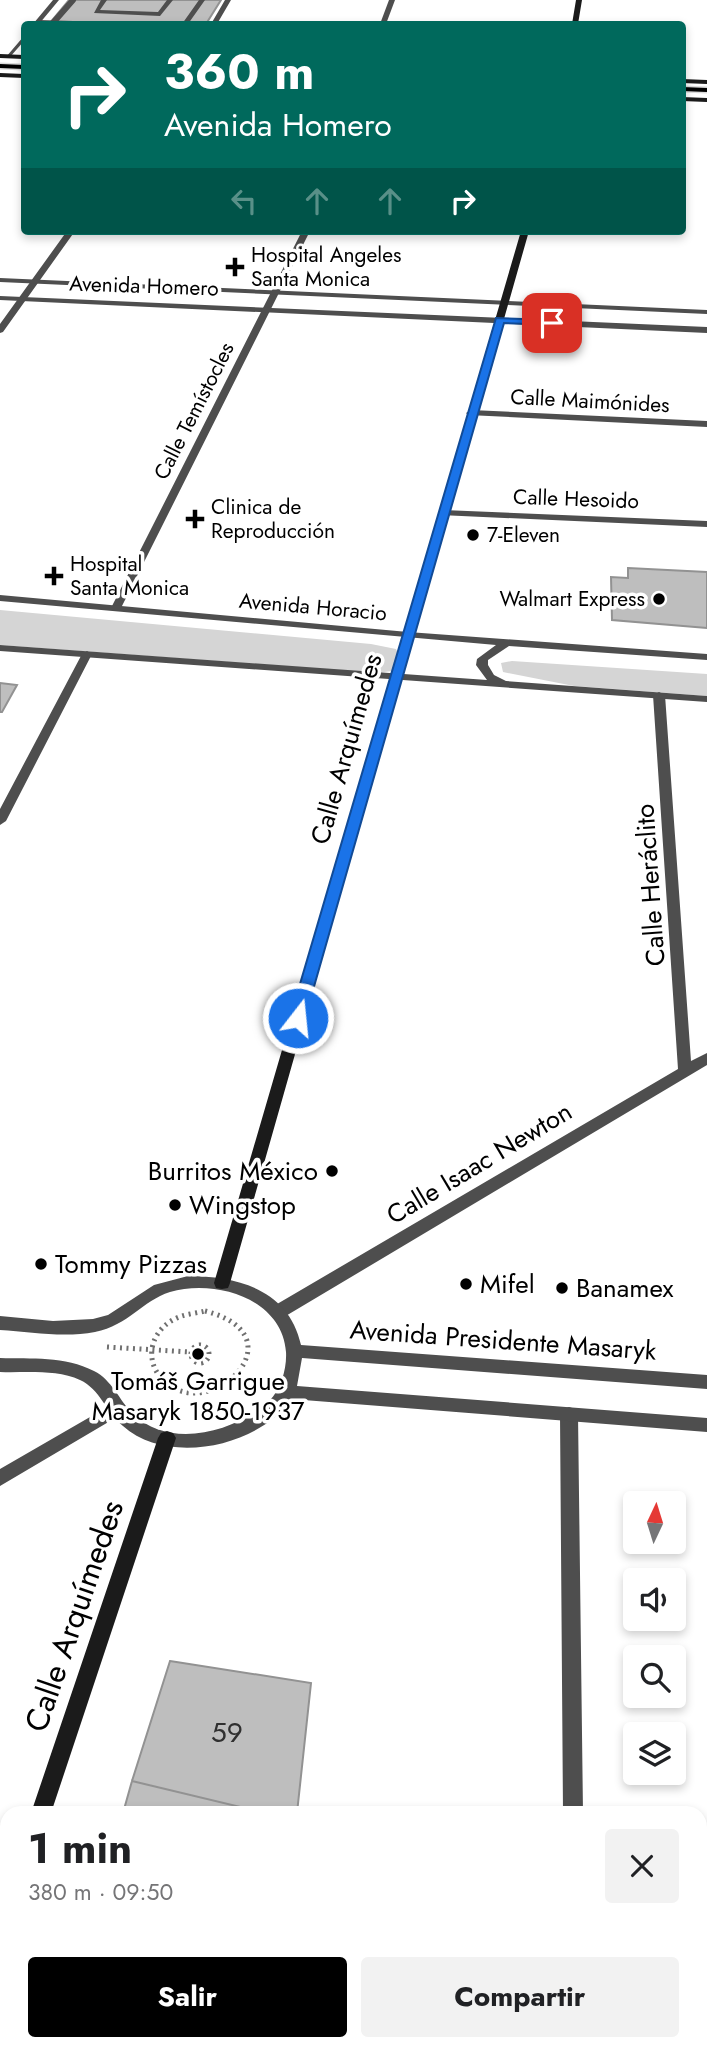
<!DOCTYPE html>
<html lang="es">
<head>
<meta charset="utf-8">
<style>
  :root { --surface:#fff; --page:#f2f2f2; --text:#202124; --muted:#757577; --accent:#000 }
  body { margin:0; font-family:Jost,sans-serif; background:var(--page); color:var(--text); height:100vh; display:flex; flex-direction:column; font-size:26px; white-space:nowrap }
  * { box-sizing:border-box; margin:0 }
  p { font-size:23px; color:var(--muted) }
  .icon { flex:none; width:38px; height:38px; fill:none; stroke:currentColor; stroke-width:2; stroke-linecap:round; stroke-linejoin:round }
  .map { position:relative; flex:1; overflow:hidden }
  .details { position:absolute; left:0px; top:1806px; width:707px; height:245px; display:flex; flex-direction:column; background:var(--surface); border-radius:21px 21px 0 0; box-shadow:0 4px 10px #0003 }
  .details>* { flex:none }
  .banner { position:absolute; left:21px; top:21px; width:665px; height:214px; border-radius:7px; box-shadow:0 4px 10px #0003; background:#00695c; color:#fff; overflow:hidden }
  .needle { width:46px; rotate:4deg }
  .buttons { position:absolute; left:623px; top:1491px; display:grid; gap:14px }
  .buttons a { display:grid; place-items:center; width:63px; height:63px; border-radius:7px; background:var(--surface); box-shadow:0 4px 10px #0003; font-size:35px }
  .pin { position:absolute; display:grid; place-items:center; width:60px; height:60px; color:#fff; margin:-30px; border-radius:14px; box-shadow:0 4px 10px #0006 }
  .me { position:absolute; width:77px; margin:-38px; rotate:16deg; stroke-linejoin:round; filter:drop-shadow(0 0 5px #0008) }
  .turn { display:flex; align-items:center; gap:24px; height:147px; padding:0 28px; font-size:32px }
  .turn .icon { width:91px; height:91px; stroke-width:2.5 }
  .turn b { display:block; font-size:49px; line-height:60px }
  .lanes { display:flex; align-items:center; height:66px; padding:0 28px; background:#0003; justify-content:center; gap:35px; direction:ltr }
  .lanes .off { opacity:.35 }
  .round { display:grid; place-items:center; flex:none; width:74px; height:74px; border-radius:7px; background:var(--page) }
  .head { display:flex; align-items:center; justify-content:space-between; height:119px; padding:0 28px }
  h1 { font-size:42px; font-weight:700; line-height:52px }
  .primary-button { display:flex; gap:14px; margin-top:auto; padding:14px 28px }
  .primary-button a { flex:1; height:80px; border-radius:7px; background:var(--accent); color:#fff; font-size:28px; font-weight:700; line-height:80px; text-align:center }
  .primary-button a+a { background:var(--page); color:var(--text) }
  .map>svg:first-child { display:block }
  .green { fill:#d5d5d5 }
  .building { fill:#bebebe; stroke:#929292; stroke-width:2 }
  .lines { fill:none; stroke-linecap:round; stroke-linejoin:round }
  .primary-casing { stroke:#dbdbdb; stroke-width:3 }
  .path { stroke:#707070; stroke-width:5; stroke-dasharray:2 4.5; stroke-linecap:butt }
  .service { fill:#4e4e4e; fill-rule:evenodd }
  .pedestrian { fill:#4e4e4e; fill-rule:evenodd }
  .minor { fill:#4e4e4e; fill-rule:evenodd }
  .tertiary { fill:#4e4e4e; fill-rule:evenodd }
  .secondary { fill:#1b1b1b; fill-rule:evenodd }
  .primary { fill:#000; fill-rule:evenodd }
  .service-bridge { stroke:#4e4e4e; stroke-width:6 }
  .route { fill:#1a73e8; stroke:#114b97; stroke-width:2 }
  .poi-dot { fill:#000; stroke:#fff; stroke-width:2.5 }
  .labels { text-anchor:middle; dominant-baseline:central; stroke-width:7; stroke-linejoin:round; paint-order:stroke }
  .far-poi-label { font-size:21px; fill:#000; stroke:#fff; text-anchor:start }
  .far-street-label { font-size:21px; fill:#000; stroke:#fff }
  .street-label { font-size:26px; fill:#000; stroke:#fff }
  .poi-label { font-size:26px; fill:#000; stroke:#fff; text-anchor:start }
  .near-number-label { font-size:28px; fill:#303030 }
  .near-street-label { font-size:32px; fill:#000; stroke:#fff }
</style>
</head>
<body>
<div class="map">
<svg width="707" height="2051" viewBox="0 0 707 2051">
  <rect width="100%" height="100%" fill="#fff"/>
  <path class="green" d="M0 610 371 644 396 649 399 655 392 671 377 673 0 645Z
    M512 661 707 674V696L574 686 503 672 501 663Z"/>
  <path class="building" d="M69 0H221L206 24H49Z
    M628 568 707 572V628L612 620 611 577 628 578Z
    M0 683 17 685 2 712H0Z
    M170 1661 311 1683 297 1813H265L132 1781Z
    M132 1781 265 1813H123Z
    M193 2044H249L248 2051Z"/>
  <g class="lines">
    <defs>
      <path id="primary" d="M0 64 24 65V69L0 68Z
        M682 87 707 88V92L682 91Z"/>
    </defs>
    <use href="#primary" class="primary-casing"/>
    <path class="path" d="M205 1311C303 1336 209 1425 164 1381 142 1360 151 1328 179 1317 187 1314 197 1313 205 1311Z
      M191 1354a9 9 0 1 1 18 0a9 9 0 1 1-18 0Z
      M107 1347 190 1352"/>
    <path class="service" d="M101 0H107L100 10 158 12 167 0H173L160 16 94 13Z
      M199 0H205L188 24H182Z
      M38 20 108 22 111 24 36 23Z"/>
    <path class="pedestrian" d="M0 2026 7 2027V2044H16L15 2046 7 2049 0 2048Z
      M41 2044H111L114 2051H44Z"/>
    <path class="minor" d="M53 0H59L39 24H33Z
      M225 0H231L217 24H211Z
      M389 0H395L386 24H380Z
      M24 36V41L10 57H6Z
      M67 231H75L3 332 0 333V324Z
      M302 231H310L121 608 116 611 112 610 111 608Z
      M471 410 707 421V427L468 415 466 413Z
      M443 510 707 521V527L440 515 438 513Z
      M87 651 92 654 6 821 0 825V809L82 654Z
      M659 692 665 695 691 1061 707 1053V1065L284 1317 278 1319 272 1317 270 1312 272 1307 678 1069 653 695Z
      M116 1402 122 1404 125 1409 122 1414 0 1486V1469Z
      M569 1407 575 1409 578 1414 583 1813H563L560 1414 563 1409Z
      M564 2044H586V2051H564Z"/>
    <path class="tertiary" d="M0 278 707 310V314L0 282Z
      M0 296 707 327V333L0 300Z
      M0 595 408 632 707 654V660L509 646 488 660V665L494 675 506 681 707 696V702L0 651V645L487 680 476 665 477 659 496 645 0 601Z
      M188 1276C238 1276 289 1290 301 1345L707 1375V1389L302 1358 297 1386 707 1418V1432L291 1399C259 1447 167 1466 123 1426 106 1412 100 1389 80 1380 56 1369 25 1373 0 1372V1358C31 1359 65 1356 94 1371 112 1380 119 1400 133 1414 170 1450 235 1432 269 1401 281 1390 287 1368 286 1352 282 1298 215 1279 170 1292 142 1301 129 1325 95 1332 64 1338 31 1332 0 1330V1316L53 1321 93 1319 108 1315 154 1285Z"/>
    <path class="secondary" d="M576 0H582L578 24H572Z
      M0 54 24 55V59L0 58Z
      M0 73 24 74V78L0 77Z
      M682 79 707 80V84L682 83Z
      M682 97 707 98V102L682 101Z
      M521 231H529L230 1283 228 1288 222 1289 216 1288 214 1283Z
      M167 1431 173 1433 176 1438 51 1813H31L158 1438 161 1433Z
      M7 1901V1941L0 1944V1904Z"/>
    <use href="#primary" class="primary"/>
    <path class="service-bridge" d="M52 24 73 0"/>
  </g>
  <path class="route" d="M496 318 552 320 556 323 552 325 504 323 305 1018 298 1024 290 1018Z"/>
  <g class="poi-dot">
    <path d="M231.5 256.5h7v7h7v7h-7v7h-7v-7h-7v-7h7z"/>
    <path d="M191.5 508.5h7v7h7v7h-7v7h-7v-7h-7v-7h7z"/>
    <circle cx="473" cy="535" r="7"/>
    <path d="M50.5 565.5h7v7h7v7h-7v7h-7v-7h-7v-7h7z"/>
    <circle cx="659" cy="599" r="7"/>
    <circle cx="332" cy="1171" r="7"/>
    <circle cx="175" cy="1205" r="7"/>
    <circle cx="41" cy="1264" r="7"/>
    <circle cx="466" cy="1284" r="7"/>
    <circle cx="562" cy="1288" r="7"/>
    <circle cx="198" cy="1354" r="7"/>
  </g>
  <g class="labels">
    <g class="far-poi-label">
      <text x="251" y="255">Hospital Angeles<tspan x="251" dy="24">Santa Monica</tspan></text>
      <text x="211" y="507">Clinica de<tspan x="211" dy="24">Reproducción</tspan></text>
      <text x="487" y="535">7-Eleven</text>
      <text x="70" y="564">Hospital<tspan x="70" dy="24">Santa Monica</tspan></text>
      <text x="645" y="599" text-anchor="end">Walmart Express</text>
    </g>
    <g class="far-street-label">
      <text transform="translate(144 286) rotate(2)">Avenida Homero</text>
      <text transform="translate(590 401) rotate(3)">Calle Maimónides</text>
      <text transform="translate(194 411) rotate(-63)">Calle Temístocles</text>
      <text transform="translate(576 499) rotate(2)">Calle Hesoido</text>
      <text transform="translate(313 607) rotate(5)">Avenida Horacio</text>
    </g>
    <g class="street-label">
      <text transform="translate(346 749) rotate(-74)">Calle Arquímedes</text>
      <text transform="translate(650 885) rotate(-94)">Calle Heráclito</text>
      <text transform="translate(479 1163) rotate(-31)">Calle Isaac Newton</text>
      <text transform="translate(503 1340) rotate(4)">Avenida Presidente Masaryk</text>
    </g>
    <g class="poi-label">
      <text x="318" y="1171" text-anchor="end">Burritos México</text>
      <text x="189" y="1205">Wingstop</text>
      <text x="55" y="1264">Tommy Pizzas</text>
      <text x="480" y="1284">Mifel</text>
      <text x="576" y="1288">Banamex</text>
      <text x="198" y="1381" text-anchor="middle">Tomáš Garrigue<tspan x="198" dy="30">Masaryk 1850-1937</tspan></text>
    </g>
    <g class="near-number-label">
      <text x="227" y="1732">59</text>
    </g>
    <g class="near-street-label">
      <text transform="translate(74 1616) rotate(-71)">Calle Arquímedes</text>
    </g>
  </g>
</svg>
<div class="buttons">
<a><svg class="needle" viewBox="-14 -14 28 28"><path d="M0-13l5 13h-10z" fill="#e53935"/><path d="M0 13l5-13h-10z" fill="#757577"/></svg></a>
<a><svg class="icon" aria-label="sound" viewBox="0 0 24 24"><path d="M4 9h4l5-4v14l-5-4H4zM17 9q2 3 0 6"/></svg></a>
<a><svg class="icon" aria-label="search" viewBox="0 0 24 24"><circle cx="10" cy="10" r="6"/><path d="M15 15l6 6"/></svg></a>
<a><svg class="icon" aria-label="layers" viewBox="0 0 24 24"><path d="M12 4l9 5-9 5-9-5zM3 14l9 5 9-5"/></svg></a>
</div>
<div class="pin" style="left:552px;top:323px;background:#d93025"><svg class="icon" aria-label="arrive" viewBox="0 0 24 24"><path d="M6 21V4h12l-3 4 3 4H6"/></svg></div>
<svg class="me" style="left:298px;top:1018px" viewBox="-20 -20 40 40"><circle r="17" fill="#1a73e8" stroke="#fff" stroke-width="3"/><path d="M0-11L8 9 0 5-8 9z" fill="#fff"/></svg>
<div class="banner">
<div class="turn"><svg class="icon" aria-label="right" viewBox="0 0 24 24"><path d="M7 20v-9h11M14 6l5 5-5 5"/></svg><div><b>360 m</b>Avenida Homero</div></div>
<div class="lanes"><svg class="icon off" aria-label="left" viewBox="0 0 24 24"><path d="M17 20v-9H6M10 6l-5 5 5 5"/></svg><svg class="icon off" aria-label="ahead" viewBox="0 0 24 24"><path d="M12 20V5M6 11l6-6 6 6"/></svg><svg class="icon off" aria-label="ahead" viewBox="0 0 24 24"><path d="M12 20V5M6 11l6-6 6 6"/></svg><svg class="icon" aria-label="right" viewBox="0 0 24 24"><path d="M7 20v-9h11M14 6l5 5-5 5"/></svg></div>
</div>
<section class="details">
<div class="head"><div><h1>1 min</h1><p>380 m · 09:50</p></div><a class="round"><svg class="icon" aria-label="close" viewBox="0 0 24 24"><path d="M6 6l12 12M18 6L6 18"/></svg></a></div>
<div class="primary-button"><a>Salir</a><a>Compartir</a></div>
</section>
</div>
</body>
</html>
